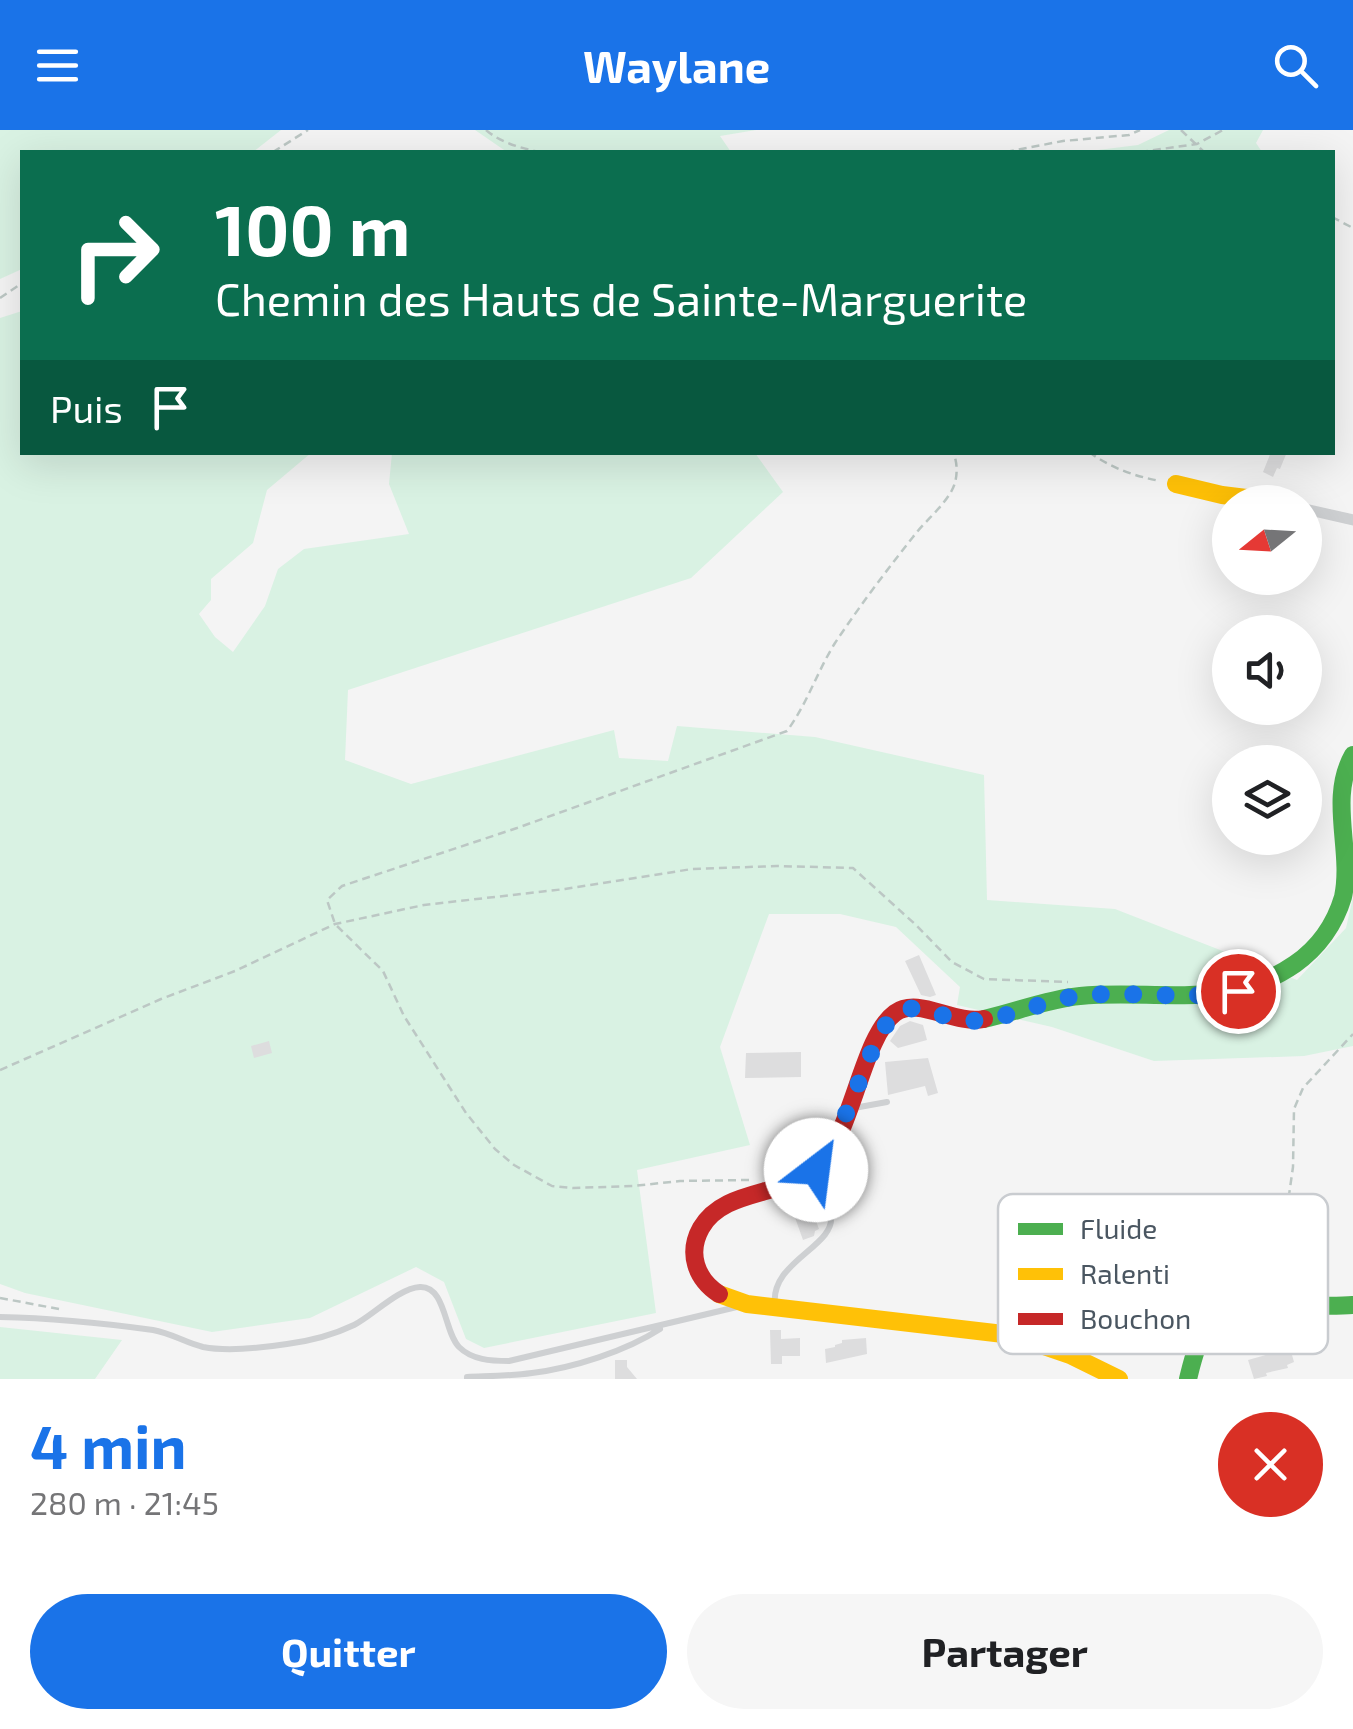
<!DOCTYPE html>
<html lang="fr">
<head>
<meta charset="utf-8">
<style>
  :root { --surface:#fff; --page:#f6f6f6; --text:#202124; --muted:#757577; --accent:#1a73e8 }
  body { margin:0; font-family:"Exo 2",sans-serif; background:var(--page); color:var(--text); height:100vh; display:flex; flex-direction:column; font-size:38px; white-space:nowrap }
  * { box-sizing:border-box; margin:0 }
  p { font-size:32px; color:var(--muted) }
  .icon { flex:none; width:55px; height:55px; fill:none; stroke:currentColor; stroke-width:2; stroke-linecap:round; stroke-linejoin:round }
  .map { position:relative; height:1249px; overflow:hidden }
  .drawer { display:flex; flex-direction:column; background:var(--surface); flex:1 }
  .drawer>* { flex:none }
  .top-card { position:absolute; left:20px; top:20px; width:1315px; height:305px; border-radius:0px; box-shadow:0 10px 40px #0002; background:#0b6e4f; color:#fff; overflow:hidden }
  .needle { width:65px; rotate:252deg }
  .tools { position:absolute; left:1212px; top:355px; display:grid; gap:20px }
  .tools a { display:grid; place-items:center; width:110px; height:110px; border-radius:50%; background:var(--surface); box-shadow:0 10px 40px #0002; font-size:50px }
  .pin { position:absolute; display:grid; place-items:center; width:85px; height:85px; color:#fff; margin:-42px; border:5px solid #fff; border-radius:50%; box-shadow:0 2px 10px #0007 }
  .me { position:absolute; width:110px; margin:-55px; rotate:30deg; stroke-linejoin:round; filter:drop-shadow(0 0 8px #0008) }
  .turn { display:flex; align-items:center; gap:35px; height:210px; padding:0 30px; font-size:45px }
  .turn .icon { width:130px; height:130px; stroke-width:2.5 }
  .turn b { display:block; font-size:70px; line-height:85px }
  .then { display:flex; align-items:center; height:95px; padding:0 30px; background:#0003; gap:20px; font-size:38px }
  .round { display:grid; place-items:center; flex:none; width:105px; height:105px; border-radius:52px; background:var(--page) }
  .summary { display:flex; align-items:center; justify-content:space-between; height:170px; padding:0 30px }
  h1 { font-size:60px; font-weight:700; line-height:75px; color:var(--accent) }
  .cta { display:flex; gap:20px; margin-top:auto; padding:20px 30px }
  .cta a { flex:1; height:115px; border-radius:60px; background:var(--accent); color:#fff; font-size:40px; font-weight:700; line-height:115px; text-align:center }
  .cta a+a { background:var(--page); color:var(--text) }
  header { display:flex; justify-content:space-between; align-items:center; height:130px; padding:0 30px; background:var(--accent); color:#fff; font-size:45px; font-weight:700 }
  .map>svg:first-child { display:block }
  .green { fill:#d9f2e3 }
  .building { fill:#ddddde }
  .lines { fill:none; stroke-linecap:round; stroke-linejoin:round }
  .path { stroke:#bcc7c4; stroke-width:2.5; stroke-dasharray:8 5; stroke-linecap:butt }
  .lane { stroke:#ced0d2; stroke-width:6 }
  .street { stroke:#ced0d2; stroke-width:11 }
  .fast { stroke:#4caf50; stroke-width:18 }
  .slow { stroke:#ffc107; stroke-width:18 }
  .jam { stroke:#c62828; stroke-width:18 }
  .route { stroke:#1a73e8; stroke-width:18; stroke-dasharray:0 32.4 }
  .key { fill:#fff; stroke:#c9ccd0; stroke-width:2.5 }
  .key-label { font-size:28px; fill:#4a5661 }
</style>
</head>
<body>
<header><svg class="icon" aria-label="menu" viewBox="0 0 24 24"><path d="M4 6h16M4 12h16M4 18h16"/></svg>Waylane<svg class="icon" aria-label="search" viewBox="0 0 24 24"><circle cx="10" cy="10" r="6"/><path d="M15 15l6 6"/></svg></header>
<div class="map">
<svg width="1353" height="1249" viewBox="0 0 1353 1249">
  <rect width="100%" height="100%" fill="#f4f4f4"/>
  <path class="green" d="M0 0H281L253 22H22V139L0 149Z
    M475 0H756L720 6 731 22H507Z
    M1169 0H1263L1256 13 1262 22H1082L1138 15Z
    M22 181V322L311 323 267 360 253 413 211 449V470L199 484 215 507 233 522 265 476 278 439 304 419 409 404 389 354 392 323H755L783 362 691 448 348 560 345 630 411 654 614 600 619 628 668 631 677 596 815 607 984 645 987 770 1115 779 1297 850 1346 798 1353 767V916L1304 926 1154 931 1052 897 957 875 960 857 896 797 840 784H769L720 917 750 1015 637 1040 656 1183 484 1218 466 1209 444 1152 416 1137 310 1188 212 1202 25 1163 0 1154V188Z
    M0 1197 122 1210 95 1249H0Z"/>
  <path class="building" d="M1271 322H1287L1280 339 1277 338 1273 347 1263 342Z
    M919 825 936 865 930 867 921 865 905 831Z
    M910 891 923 895 927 910 898 918 890 911 900 896Z
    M269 911 272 923 254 928 251 916Z
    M801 922V947L745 948 746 923Z
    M928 928 938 963 928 966 925 956 888 965 885 932Z
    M816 1002 818 1016 794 1024 796 1037 781 1044 775 1015Z
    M801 1062 811 1089 815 1088 819 1099 815 1101 814 1106 803 1110 788 1068Z
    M770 1200H781V1209L800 1208V1226H782V1234H771Z
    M866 1208 867 1224 826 1233 825 1219 835 1217V1215L842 1213V1210Z
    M1290 1218 1294 1232 1287 1235 1288 1238 1266 1243 1267 1246 1254 1249 1248 1230Z
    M615 1230H627V1237L637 1249H615Z"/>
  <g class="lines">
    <path class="path" d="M486 0C501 13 521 18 539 22
      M1181 0 1204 22
      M273 22 308 0
      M1006 22 1063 11 1129 5 1140 0
      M1140 22 1197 14 1223 0
      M1332 87 1353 98
      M0 168 22 153
      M1089 322C1111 338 1134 346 1160 351
      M0 940 161 869 235 841 335 794 424 775 565 759 692 739 777 736 853 738 916 795 952 832 984 849 1068 852
      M749 1050 680 1051 633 1056 573 1058 552 1056 514 1035 495 1019 466 983 404 886 383 841 335 794 327 770 342 756 517 698 787 601C807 574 817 542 835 513 859 477 886 441 913 407 925 391 943 377 952 360 958 349 958 333 953 322
      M0 1168 59 1179
      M1211 1171 1228 1146 1283 1084 1289 1065 1293 1037 1294 979 1303 958 1353 904"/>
    <path class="lane" d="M854 978 887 972
      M775 1176C769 1131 836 1117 831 1085 831 1084 825 1073 824 1071
      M0 1187C51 1188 102 1193 153 1200 171 1203 186 1213 203 1217 229 1222 261 1218 287 1214 310 1211 333 1205 354 1195 372 1186 399 1158 420 1157 446 1156 444 1202 459 1217 472 1230 491 1231 509 1231L741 1176
      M467 1249V1247C488 1246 510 1246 532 1243 573 1238 626 1221 660 1199"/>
    <path class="street" d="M1305 379 1353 390"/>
    <path class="fast" d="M984 889C1016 882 1047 869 1080 866 1156 859 1227 881 1295 834 1318 818 1335 794 1343 767 1353 720 1328 669 1353 625
      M1188 1249C1193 1229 1198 1206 1213 1191 1235 1167 1319 1179 1353 1175"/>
    <path class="slow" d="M1176 354 1222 365 1280 372
      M719 1164 747 1174 1012 1205 1070 1225 1119 1249"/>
    <path class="jam" d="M719 1164C696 1149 687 1123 701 1098 725 1056 790 1068 821 1034 853 999 863 906 895 883 919 866 953 895 984 889"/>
  </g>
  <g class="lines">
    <path class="route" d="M816 1040 828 1027 880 902 898 881C931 871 944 893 972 891 1008 889 1042 871 1077 866 1131 860 1185 871 1238 861"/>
  </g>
  <rect x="998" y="1064" width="330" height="160" rx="15" class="key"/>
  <rect x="1018" y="1093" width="45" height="12" fill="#4caf50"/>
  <rect x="1018" y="1138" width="45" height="12" fill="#ffc107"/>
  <rect x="1018" y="1183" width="45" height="12" fill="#c62828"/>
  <g class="key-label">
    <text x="1080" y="1109">Fluide</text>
    <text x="1080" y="1154">Ralenti</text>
    <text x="1080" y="1199">Bouchon</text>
  </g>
</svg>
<div class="tools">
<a><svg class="needle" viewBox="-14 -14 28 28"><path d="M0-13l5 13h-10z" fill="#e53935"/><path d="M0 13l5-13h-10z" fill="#757577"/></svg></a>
<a><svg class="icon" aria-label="sound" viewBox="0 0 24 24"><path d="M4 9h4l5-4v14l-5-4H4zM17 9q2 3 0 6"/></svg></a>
<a><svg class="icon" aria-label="layers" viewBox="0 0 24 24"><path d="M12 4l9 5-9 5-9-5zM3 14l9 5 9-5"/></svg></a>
</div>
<div class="pin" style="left:1238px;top:861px;background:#d93025"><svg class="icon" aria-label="arrive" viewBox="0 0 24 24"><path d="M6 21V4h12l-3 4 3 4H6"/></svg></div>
<svg class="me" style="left:816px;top:1040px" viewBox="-20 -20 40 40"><circle r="19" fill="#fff"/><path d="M0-13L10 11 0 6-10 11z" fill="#1a73e8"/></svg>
<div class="top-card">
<div class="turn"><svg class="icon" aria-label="right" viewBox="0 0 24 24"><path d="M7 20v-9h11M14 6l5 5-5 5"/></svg><div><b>100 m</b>Chemin des Hauts de Sainte-Marguerite</div></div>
<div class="then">Puis<svg class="icon" aria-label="arrive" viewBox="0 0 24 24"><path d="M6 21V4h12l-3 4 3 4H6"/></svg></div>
</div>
</div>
<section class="drawer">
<div class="summary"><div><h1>4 min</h1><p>280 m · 21:45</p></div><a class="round" style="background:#d93025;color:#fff"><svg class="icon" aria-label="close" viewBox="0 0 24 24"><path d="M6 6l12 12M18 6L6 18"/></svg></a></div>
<div class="cta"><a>Quitter</a><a>Partager</a></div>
</section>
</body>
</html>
